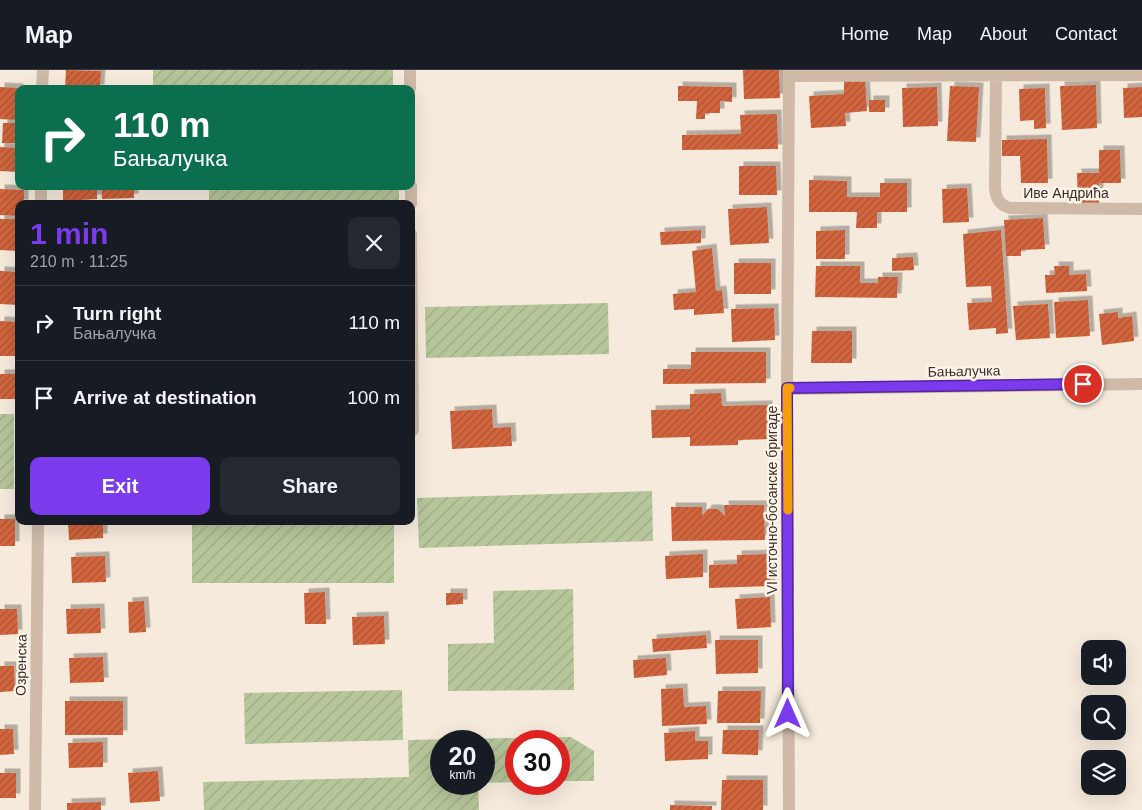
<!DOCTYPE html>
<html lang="en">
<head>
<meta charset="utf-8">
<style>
  :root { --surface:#171b24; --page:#242831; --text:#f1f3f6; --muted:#9ea1a6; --line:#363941; --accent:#7c3aed }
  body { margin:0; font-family:Arial,sans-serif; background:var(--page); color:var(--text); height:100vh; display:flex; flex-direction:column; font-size:19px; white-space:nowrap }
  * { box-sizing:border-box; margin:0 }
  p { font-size:16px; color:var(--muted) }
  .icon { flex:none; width:28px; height:28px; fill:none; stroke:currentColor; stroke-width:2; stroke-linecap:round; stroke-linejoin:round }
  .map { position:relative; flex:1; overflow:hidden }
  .details { position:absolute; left:15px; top:130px; width:400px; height:325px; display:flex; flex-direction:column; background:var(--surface); border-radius:10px; box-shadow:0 5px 20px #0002 }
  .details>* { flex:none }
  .hud { position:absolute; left:15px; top:15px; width:400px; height:105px; border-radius:10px; box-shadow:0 5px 20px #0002; background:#0b6e4f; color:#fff; overflow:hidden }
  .fabs { position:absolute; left:1081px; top:570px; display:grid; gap:10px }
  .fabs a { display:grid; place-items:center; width:45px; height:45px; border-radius:10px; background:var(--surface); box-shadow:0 5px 20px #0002; font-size:25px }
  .speed { position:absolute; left:430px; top:660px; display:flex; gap:10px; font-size:25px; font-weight:700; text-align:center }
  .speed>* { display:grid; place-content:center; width:65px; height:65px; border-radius:50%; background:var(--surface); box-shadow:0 5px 20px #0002; line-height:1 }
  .speed small { font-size:12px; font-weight:400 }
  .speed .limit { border:8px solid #d22; background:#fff; color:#111 }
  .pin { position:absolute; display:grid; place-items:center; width:42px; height:42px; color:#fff; margin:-21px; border:2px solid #fff; border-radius:50%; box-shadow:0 1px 5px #0007 }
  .me { position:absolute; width:55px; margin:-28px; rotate:0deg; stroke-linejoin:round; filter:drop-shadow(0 0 4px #0008) }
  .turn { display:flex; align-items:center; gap:18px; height:105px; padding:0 15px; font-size:22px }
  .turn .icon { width:65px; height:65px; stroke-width:2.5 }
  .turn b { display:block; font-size:35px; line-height:42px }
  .round { display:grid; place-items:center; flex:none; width:52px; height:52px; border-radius:10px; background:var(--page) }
  .head { display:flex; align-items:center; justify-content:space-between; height:85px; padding:0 15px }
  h1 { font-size:30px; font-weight:800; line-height:38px; color:var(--accent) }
  .cta { display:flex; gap:10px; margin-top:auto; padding:10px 15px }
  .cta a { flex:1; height:58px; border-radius:10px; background:var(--accent); color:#fff; font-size:20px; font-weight:800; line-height:58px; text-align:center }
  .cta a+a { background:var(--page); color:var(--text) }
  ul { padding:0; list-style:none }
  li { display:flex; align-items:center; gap:15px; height:75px; padding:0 15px; border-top:1px solid var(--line) }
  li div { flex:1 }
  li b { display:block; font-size:19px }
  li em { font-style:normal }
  header { display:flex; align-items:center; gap:30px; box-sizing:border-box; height:70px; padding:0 25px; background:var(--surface); border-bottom:1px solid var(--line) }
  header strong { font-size:24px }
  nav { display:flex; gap:28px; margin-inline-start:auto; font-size:18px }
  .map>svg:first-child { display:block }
  .garden { fill:url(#garden-furrows) }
  .building { fill:url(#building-hatch); filter:url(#shadow) }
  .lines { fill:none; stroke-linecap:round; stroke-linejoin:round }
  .street { stroke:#cebaa7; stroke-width:12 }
  .route-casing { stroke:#51269a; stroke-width:12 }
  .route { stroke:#7c3aed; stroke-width:9 }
  .slow { stroke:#f59e0b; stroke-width:9 }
  .labels { text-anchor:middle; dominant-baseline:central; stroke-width:5; stroke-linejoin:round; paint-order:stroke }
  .street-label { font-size:14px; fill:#3a2e28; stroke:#fcf4e9 }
</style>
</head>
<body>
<header>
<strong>Map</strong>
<nav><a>Home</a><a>Map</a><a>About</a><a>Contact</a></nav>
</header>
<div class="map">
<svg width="1142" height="740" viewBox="0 0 1142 740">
  <defs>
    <pattern id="garden-furrows" width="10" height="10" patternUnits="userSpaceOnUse" patternTransform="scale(1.25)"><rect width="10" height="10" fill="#b6c69a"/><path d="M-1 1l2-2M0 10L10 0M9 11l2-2" fill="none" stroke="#9daa85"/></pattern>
    <pattern id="building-hatch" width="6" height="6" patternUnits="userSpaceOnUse" patternTransform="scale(1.25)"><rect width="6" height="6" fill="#d2653d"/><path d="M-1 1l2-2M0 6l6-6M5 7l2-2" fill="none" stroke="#ab5433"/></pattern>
    <filter id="shadow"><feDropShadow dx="4.5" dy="-4.5" stdDeviation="0" flood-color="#0004"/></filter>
  </defs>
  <rect width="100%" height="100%" fill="#f5eadc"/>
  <path class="garden" d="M153 0H393V19H153Z
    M209 116H399V131H332V134H209Z
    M608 233 609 284 426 288 425 237Z
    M0 344H14V419H0Z
    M652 421 653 471 419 478 417 428Z
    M192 451H394V513H192Z
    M573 519 574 620 448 621V574L494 573 493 521Z
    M402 620 403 670 245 674 244 623Z
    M571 667 594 681V711H559V671H516V712L484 713V671H441V714H478L479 740H204L203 712 409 707 408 670Z"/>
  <path class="building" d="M66 0 101 1 100 19H65Z
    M743 0H779L780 28 744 29Z
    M865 9 867 41 845 43 846 56 811 58 809 26 844 24V10Z
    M1096 15 1097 58 1062 60 1060 16Z
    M678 16 732 17V32L720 31V43H705V49H696L697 31H678Z
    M950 16 979 17 976 72 947 71Z
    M0 17 19 18 17 50 0 49Z
    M937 17 938 56 903 57 902 18Z
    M1142 17V47L1124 48 1123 18Z
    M1045 18 1046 58 1034 59V50L1020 51 1019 19Z
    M869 30H885V42H869Z
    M777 44 778 79 682 80V65L741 64 740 45Z
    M3 53H19V73H2Z
    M1047 69 1048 113H1021L1020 86H1002V70Z
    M0 77 19 78V102L0 101Z
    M1099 80H1120L1121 113H1099V134H1078L1077 103H1099Z
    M739 96H776L777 125H739Z
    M809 110 847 111V127H880V113H907V142H877V158H856L857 142H809Z
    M63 116H97V129L63 131Z
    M101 116H134V128L102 129Z
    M967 118 969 152 943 153 942 119Z
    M0 119 24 120V134H19V146L0 145Z
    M767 137 769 173 730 175 728 139Z
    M1043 148 1045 179 1021 180V186H1006L1004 150Z
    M0 149H19V181L0 180Z
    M701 160V173L661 175 660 162Z
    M845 160V189H816V161Z
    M1001 160 1008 263 996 264V258L969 260 967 233 992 232 991 216 966 217 963 164Z
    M712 178 716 221 722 220 724 243 694 245V239L674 240 673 224 696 222 692 181Z
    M913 187 914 200 892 201V188Z
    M734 193H771V224H734Z
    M816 196H860V213H878V207H898L897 228 815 227Z
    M1054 196H1069V205L1086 204 1087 221 1046 223 1045 205H1055Z
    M0 201 19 202V235L0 234Z
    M1088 230 1090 266 1056 268 1054 232Z
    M1048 234 1050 268 1016 270 1013 236Z
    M774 238 775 270 732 272 731 239Z
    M1118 242V248L1132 246 1134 271 1102 275 1099 244Z
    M0 251 19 252V286H0Z
    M812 261H852V293H811Z
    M691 282H766V313L663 314V299H691Z
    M0 304H19V329H0Z
    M721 323 722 336 768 335V369L738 370V375L690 376V367L652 368 651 340 690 339V324Z
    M492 339 493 358 511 357 512 376 452 379 450 341Z
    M724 435H764L765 470 672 471 671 437H702V446L708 439H718L725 446Z
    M0 449H15V476H0Z
    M68 451H103V468L69 470Z
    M703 484V507L666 509 665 486Z
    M770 484 771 516 709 518V495L737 494V485Z
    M105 486 106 512 72 513 71 487Z
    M325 522 326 554H305L304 523Z
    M446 523H463V534L446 535Z
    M770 527 771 557 737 559 735 529Z
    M144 531 146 562 129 563 128 532Z
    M100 538 101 563 67 564 66 539Z
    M0 539H17L18 564 0 565Z
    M384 546 385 574 353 575 352 547Z
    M706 565 707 578 653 582 652 569Z
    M715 570H758V603L716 604Z
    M103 587 104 612 70 613 69 588Z
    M666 588 667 605 634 608 633 590Z
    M0 596H14L15 621 0 622Z
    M683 618 684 637 706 636 707 654 662 656 661 619Z
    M718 621H761L760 653H717Z
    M65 631H123V665H65Z
    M0 659H13L14 684 0 685Z
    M723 660H759L758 685 722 684Z
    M695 661V671H708V689L665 691 664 663Z
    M103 672V697L69 698 68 673Z
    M158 701 160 731 130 733 128 703Z
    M0 703H16V728H0Z
    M722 710H763V740H721Z
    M101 732V740H67V733Z
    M670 735 712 736V740H670Z"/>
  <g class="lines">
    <path class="street" d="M410 0V19
      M789 0 787 319 789 740
      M996 5 995 118C996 128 999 135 1010 138L1142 139
      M789 6 1142 5
      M42 19 43 0
      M411 116V134
      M41 134V116
      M411 164 413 360
      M787 319 1142 314
      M35 740 38 451"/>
  </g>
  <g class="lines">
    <defs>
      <path id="route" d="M788 644 787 318 1083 314"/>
    </defs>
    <use href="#route" class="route-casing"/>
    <use href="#route" class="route"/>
    <path class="slow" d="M788 440 787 318H790"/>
  </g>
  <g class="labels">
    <g class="street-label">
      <text x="1066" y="123">Иве Андрића</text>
      <text transform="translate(964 301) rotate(-1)">Бањалучка</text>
      <text transform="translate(772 430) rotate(-90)">VI источно-босанске бригаде</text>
      <text transform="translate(21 595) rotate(-89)">Озренска</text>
    </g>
  </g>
</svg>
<div class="fabs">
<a><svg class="icon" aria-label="sound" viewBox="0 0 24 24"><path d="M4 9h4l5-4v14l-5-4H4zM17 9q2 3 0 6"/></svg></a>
<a><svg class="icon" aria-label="search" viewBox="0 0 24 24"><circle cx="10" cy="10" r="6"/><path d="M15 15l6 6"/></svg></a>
<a><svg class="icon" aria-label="layers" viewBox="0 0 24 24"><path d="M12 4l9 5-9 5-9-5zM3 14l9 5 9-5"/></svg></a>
</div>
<div class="speed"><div>20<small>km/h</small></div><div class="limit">30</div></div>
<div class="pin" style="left:1083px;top:314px;background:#d93025"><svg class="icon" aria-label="arrive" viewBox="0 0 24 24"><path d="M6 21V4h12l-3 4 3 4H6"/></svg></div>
<svg class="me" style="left:788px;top:644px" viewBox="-20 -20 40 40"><path d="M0-17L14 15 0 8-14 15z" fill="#7c3aed" stroke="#fff" stroke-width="4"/></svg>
<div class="hud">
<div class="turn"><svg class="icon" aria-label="right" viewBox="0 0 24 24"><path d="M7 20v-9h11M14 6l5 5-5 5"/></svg><div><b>110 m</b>Бањалучка</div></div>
</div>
<section class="details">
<div class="head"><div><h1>1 min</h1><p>210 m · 11:25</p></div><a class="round"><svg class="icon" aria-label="close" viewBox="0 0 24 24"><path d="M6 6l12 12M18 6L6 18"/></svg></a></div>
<ul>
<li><svg class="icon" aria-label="right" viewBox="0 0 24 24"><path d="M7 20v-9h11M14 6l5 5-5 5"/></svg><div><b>Turn right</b><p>Бањалучка</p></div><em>110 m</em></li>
<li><svg class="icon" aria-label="arrive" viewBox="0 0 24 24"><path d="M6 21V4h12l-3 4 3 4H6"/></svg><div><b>Arrive at destination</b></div><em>100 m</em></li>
</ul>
<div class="cta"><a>Exit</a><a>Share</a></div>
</section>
</div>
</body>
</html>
